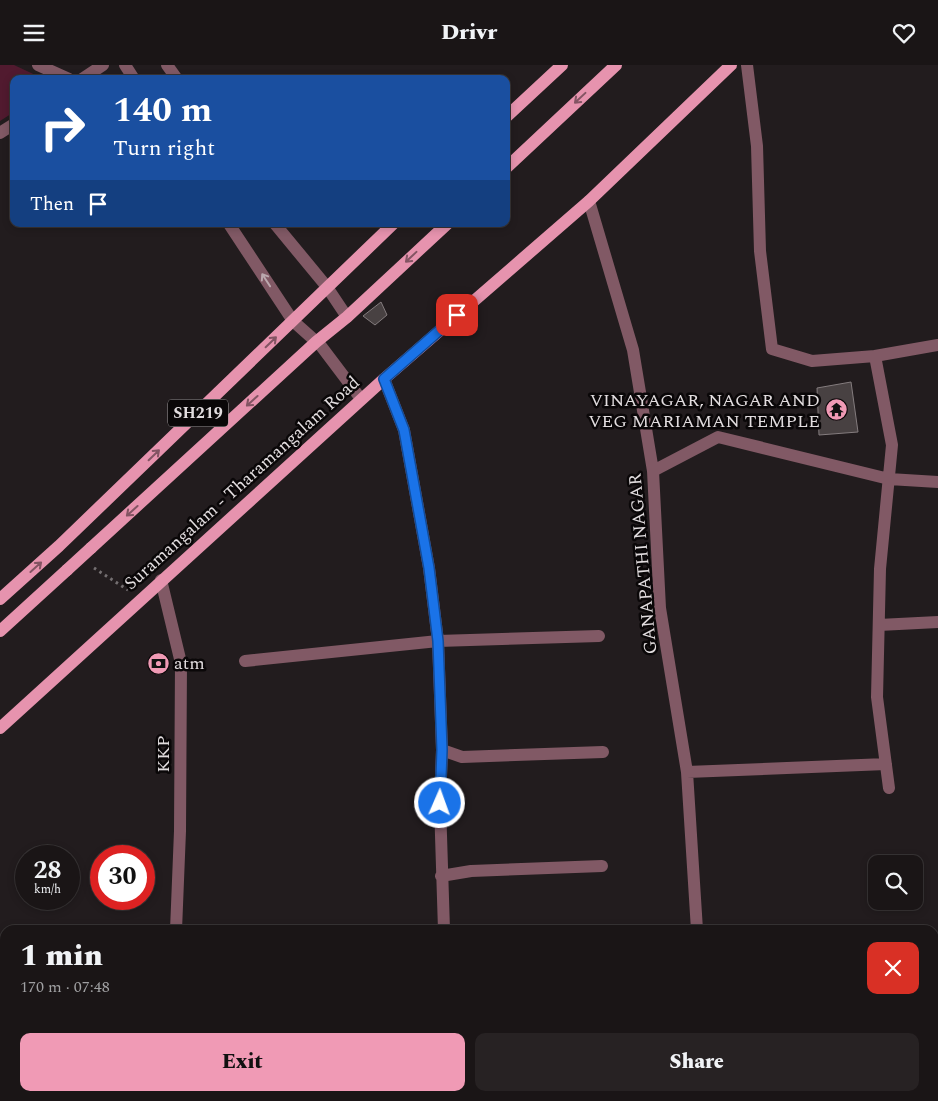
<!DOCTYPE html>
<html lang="en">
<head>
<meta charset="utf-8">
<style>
  :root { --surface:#1a1516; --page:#272223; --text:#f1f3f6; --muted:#9f9fa1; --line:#383435; --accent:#f09ab5 }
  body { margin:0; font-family:Spectral,serif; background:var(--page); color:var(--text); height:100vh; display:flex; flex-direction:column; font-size:19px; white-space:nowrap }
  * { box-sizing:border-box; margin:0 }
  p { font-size:16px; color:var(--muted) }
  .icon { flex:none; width:28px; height:28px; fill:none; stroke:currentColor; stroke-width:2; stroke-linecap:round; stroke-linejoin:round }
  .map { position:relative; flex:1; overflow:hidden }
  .drawer { position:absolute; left:0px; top:860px; width:939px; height:176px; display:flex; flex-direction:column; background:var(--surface); border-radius:15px 15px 0 0; box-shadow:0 2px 8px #0003,0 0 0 1px var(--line) }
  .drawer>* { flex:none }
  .hud { position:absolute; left:10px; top:10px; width:500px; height:152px; border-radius:10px; box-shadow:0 2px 8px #0003,0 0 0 1px var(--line); background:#1a4fa0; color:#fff; overflow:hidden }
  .controls { position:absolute; left:868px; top:790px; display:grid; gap:10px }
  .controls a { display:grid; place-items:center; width:55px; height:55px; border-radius:10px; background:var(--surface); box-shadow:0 2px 8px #0003,0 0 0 1px var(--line); font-size:25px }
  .speed { position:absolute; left:15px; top:780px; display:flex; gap:10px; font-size:25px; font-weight:700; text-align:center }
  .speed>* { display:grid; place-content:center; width:65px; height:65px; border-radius:50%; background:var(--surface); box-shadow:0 2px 8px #0003,0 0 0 1px var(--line); line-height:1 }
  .speed small { font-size:12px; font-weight:400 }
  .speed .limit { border:8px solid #d22; background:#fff; color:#111 }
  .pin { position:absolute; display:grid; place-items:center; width:42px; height:42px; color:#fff; margin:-21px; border-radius:10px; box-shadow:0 2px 8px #0006 }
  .me { position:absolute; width:55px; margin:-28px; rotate:2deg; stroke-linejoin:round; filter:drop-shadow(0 0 4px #0008) }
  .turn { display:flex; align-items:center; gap:18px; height:105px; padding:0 20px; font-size:22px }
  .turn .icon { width:65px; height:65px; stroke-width:2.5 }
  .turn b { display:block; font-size:35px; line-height:42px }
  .then { display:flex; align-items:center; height:48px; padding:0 20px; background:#0003; gap:10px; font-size:19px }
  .round { display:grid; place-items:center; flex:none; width:52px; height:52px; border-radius:10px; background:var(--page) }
  .overview { display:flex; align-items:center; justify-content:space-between; height:85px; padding:0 20px }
  h1 { font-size:30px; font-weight:800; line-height:38px }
  .action { display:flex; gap:10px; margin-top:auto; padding:10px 20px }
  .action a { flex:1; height:58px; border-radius:10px; background:var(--accent); color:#111; font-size:20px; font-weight:800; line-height:58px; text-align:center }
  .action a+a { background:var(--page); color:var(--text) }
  header { display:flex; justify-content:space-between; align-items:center; height:65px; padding:0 20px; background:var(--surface); font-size:22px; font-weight:800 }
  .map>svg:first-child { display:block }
  .green { fill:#511a2f }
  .building { fill:#484142; stroke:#847c7e }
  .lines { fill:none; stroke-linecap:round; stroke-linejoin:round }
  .path { stroke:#746f71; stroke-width:3; stroke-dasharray:2.5 4; stroke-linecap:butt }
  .minor { stroke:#815965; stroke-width:12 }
  .major { stroke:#e693ae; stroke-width:12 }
  .major-bridge { stroke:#e693ae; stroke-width:12 }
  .oneway { stroke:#835463 }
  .oneway2 { stroke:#bba8ae }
  .route-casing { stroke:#114b97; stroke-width:12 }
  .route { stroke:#1a73e8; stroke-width:9 }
  .labels { text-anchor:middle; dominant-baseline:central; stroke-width:5; stroke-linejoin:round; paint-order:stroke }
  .shield { fill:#0a0708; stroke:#a19d9e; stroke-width:1 }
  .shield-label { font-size:16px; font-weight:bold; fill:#e2dddf }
  .poi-label { font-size:18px; fill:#e2dddf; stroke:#0a0708; text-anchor:end }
  .street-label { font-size:18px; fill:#e2dddf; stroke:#0a0708 }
</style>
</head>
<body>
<header><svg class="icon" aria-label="menu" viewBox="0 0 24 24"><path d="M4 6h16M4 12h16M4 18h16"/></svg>Drivr<svg class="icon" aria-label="heart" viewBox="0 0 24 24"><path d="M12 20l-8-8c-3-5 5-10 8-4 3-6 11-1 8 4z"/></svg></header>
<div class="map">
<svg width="938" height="1036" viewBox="0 0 938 1036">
  <rect width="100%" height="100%" fill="#221c1e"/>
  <path class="green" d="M0 0H14L44 14H14V47L0 56Z"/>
  <path class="building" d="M381 237 387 250 375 260 363 251Z
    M851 317 858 367 819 370 817 323Z"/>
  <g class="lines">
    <path class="path" d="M94 503 128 525"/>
    <path class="minor" d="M38 0 69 14
      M125 0 134 14
      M167 0 177 14
      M747 0 757 81 760 186 772 284 812 296 875 291 892 380 880 504 877 632 889 723
      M82 14 103 0
      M0 68 14 59
      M589 136 633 285 653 406 660 543 687 707 697 865
      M229 159 293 256 321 281 361 334
      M275 159 327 222 347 252
      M875 291 938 280
      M384 314 404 365 429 503 438 576 442 685 440 739 444 865
      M653 406 718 372 889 414 938 417
      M161 515 181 598 180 766 176 865
      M879 560 938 557
      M245 596 438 576 599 571
      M442 685 462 692 603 687
      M687 707 886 699
      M441 811 471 806 602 801
      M934 945H938
      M459 1031V1036
      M149 1036 151 1031
      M704 1036V1031"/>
    <path class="major" d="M506 52 562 0
      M506 103 616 0
      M91 483 316 277 347 252 447 159
      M0 534 59 481 393 159
      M0 566 67 505
      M0 663 384 314 589 136 731 0"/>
    <path class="major-bridge" d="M67 505 91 483"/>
  </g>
  <defs><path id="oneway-shaft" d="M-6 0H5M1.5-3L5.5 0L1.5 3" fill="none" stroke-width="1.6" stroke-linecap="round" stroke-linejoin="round" transform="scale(1.25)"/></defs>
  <g class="oneway">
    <use href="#oneway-shaft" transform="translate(580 33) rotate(137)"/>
    <use href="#oneway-shaft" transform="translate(411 192) rotate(137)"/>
    <use href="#oneway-shaft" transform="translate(271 277) rotate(-44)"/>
    <use href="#oneway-shaft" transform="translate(252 336) rotate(138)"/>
    <use href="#oneway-shaft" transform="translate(154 390) rotate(-44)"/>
    <use href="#oneway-shaft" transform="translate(132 446) rotate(138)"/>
    <use href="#oneway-shaft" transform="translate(36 502) rotate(-42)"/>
  </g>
  <use class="oneway2" href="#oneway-shaft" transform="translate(266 215) rotate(-123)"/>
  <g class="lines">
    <defs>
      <path id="route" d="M440 738 442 685 438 576 429 503 404 365 384 314 457 250"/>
    </defs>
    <use href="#route" class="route-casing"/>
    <use href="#route" class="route"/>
  </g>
  <defs>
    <symbol id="temple-disc" viewBox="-11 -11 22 22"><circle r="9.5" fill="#f09ab5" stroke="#0a0708"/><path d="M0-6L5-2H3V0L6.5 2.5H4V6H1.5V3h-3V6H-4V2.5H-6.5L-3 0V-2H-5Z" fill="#111"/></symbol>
    <symbol id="bank-disc" viewBox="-11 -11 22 22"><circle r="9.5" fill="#f09ab5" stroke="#0a0708"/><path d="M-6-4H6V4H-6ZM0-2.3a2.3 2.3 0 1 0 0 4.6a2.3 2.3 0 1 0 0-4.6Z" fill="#111"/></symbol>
  </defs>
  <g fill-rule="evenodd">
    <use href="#temple-disc" x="824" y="332" width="25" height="25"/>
    <use href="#bank-disc" x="146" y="586" width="25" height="25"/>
  </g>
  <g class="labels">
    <rect class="shield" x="168" y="334.5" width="60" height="27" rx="4"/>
    <g class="shield-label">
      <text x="198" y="348">SH219</text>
    </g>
    <g class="poi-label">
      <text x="820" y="335">VINAYAGAR, NAGAR AND<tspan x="820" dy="21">VEG MARIAMAN TEMPLE</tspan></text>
      <text x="174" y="598" text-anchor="start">atm</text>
    </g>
    <g class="street-label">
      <text transform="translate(242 418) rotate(-42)">Suramangalam - Tharamangalam Road</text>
      <text transform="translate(643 499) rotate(-95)">GANAPATHI NAGAR</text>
      <text transform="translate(163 689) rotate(-90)">KKP</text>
    </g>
  </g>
</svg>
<div class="controls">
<a><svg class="icon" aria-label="search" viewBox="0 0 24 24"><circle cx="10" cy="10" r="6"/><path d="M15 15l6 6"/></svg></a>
</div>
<div class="speed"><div>28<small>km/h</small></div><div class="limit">30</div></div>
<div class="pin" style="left:457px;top:250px;background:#d93025"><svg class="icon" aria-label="arrive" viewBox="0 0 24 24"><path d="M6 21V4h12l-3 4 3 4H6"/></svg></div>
<svg class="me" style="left:440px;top:738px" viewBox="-20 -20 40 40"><circle r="17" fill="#1a73e8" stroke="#fff" stroke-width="3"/><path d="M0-11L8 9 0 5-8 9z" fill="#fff"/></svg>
<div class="hud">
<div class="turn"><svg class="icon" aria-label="right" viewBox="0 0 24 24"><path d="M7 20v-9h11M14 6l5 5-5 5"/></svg><div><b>140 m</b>Turn right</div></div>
<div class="then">Then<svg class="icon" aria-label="arrive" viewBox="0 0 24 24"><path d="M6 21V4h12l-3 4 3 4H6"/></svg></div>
</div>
<section class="drawer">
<div class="overview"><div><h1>1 min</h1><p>170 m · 07:48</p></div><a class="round" style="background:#d93025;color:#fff"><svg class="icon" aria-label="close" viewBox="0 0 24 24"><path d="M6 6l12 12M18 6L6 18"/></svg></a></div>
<div class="action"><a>Exit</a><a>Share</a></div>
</section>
</div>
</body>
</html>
